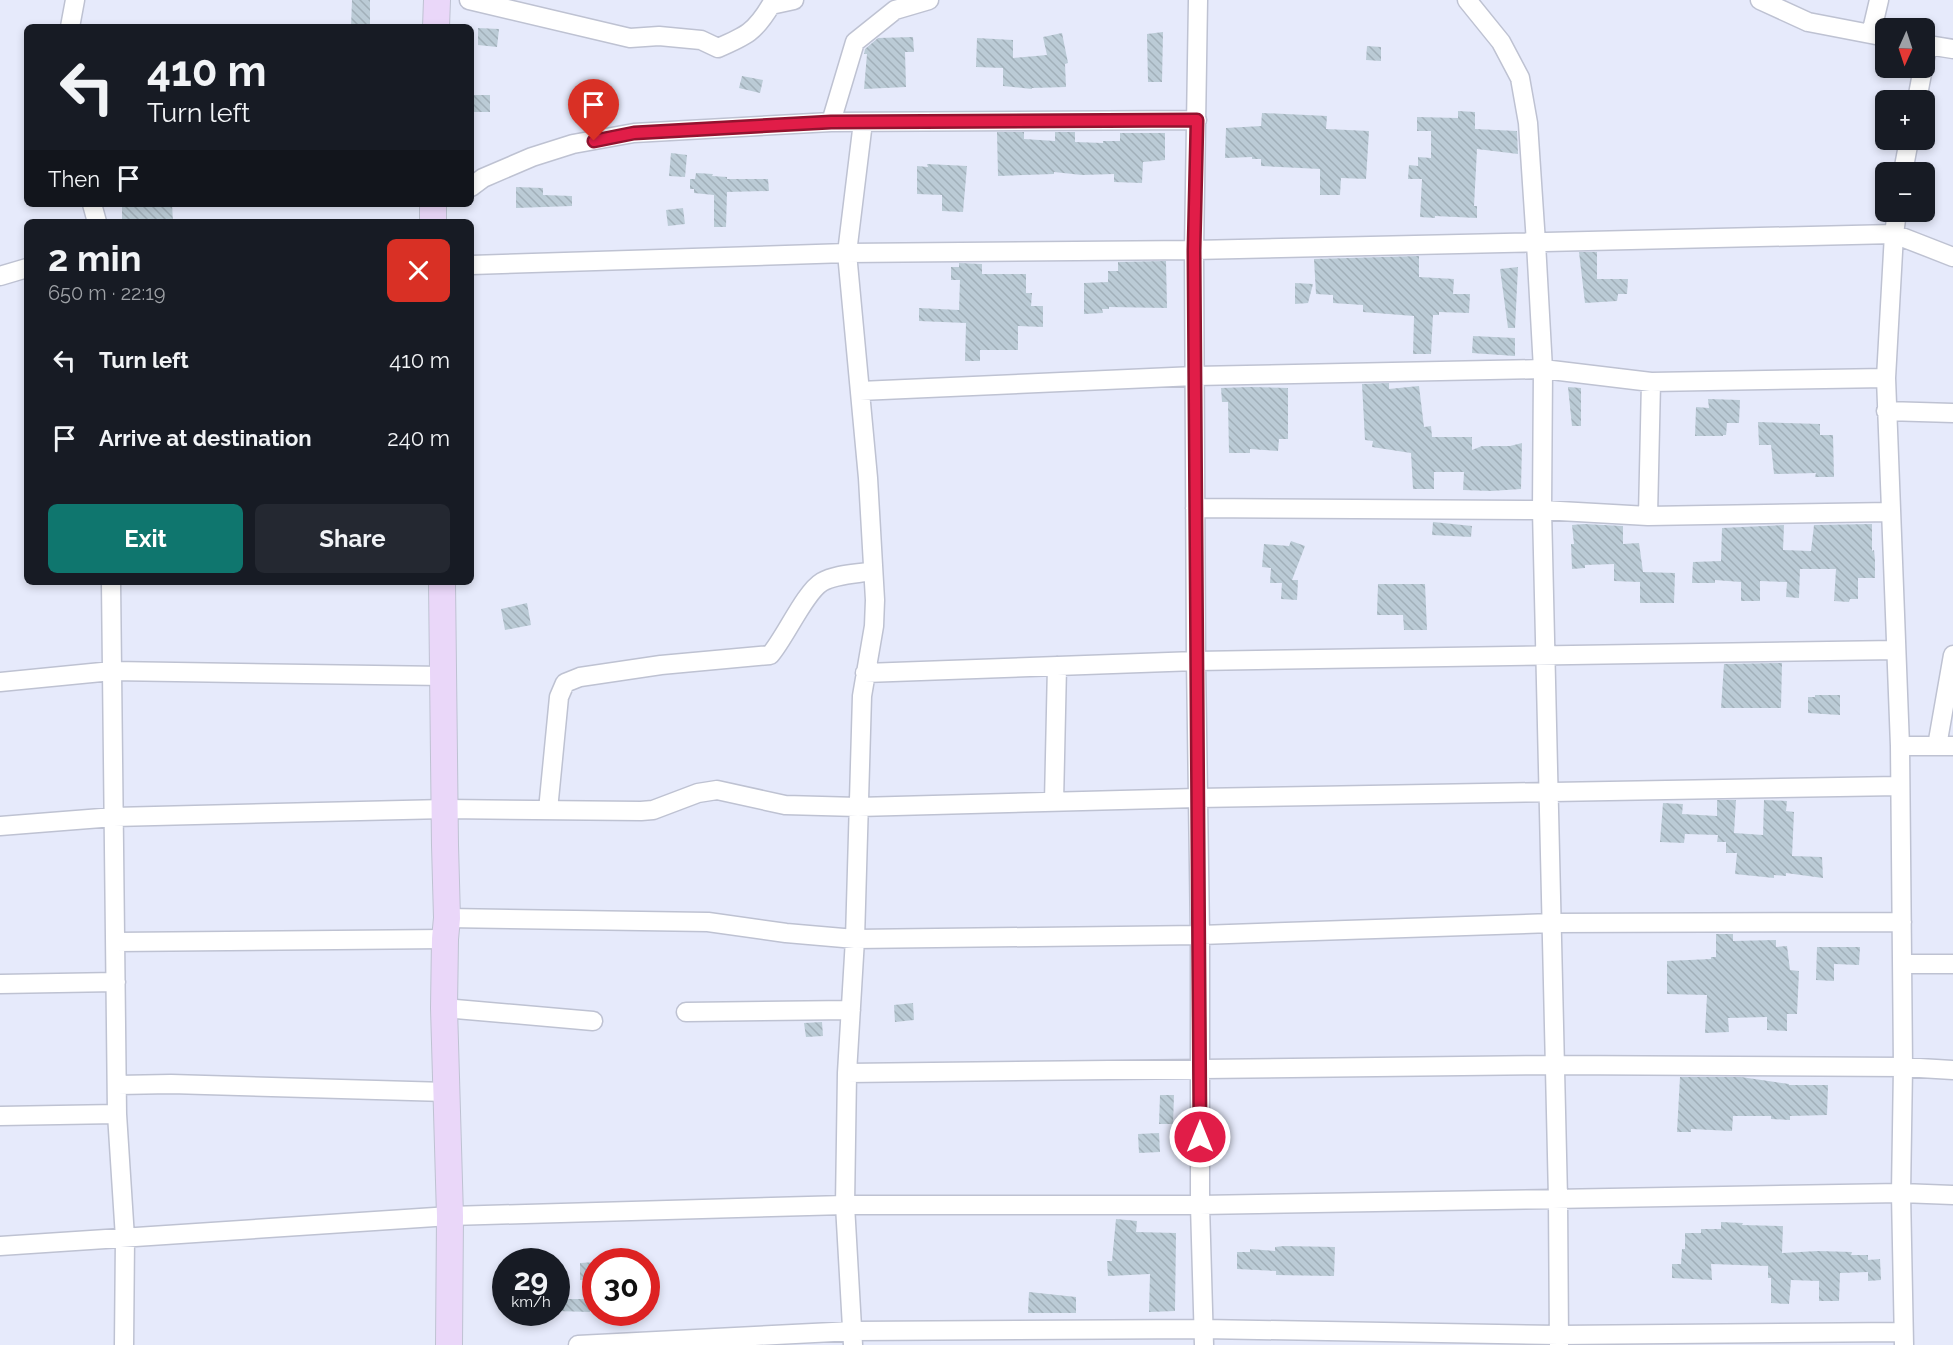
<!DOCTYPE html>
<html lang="en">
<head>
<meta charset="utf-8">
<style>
  :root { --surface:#171b24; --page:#242831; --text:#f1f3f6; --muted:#9ea1a6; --accent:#0f766e }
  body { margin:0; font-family:Raleway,sans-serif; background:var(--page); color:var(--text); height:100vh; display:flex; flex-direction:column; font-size:22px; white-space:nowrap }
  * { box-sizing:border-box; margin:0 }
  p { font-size:20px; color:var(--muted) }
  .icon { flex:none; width:33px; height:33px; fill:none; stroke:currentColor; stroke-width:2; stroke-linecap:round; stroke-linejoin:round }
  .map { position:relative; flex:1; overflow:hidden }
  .drawer { position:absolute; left:24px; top:219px; width:450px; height:366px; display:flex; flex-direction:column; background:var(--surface); border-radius:9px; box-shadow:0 3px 9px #0003 }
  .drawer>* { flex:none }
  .hud { position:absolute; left:24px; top:24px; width:450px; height:183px; border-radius:9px; box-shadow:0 3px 9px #0003; background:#171b24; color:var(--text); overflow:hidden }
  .needle { width:39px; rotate:183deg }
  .controls { position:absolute; left:1875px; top:18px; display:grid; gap:12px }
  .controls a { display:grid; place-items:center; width:60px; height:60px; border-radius:9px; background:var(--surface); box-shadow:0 3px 9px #0003; font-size:30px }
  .speed { position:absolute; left:492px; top:1248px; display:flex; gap:12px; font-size:30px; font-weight:700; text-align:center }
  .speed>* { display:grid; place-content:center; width:78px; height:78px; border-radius:50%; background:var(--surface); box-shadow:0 3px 9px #0003; line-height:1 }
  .speed small { font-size:15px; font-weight:400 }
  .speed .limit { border:9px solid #d22; background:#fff; color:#111 }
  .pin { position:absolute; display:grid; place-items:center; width:51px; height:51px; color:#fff; margin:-62px -26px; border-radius:50% 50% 50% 0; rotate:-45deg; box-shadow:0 0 6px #0007 }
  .pin .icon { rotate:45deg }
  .me { position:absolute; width:66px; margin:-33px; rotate:0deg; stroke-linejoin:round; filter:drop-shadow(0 0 4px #0008) }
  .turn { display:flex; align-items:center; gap:21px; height:126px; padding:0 24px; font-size:27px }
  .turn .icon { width:78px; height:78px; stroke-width:2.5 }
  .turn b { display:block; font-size:42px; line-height:51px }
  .then { display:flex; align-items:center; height:57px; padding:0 24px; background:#0003; gap:12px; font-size:22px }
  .round { display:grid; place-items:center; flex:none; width:63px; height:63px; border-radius:9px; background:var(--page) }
  .overview { display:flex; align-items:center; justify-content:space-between; height:102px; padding:0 24px }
  h1 { font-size:36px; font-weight:700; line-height:45px }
  .cta { display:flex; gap:12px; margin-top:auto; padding:12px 24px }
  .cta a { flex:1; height:69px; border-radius:9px; background:var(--accent); color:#fff; font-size:24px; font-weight:700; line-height:69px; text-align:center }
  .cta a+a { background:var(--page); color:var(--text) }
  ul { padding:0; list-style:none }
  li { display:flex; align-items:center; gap:18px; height:78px; padding:0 24px }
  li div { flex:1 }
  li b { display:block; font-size:22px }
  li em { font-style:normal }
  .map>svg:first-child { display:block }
  .building { fill:url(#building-back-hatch) }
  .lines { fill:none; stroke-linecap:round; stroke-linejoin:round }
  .street-casing { stroke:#bec2d2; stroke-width:21 }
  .secondary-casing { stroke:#bec2d2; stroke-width:28 }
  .street { stroke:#fff; stroke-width:18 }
  .secondary { stroke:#ead7f9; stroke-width:26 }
  .route-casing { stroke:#92132f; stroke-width:15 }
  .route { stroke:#e11d48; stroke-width:10 }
</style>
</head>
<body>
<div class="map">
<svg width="1953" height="1345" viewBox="0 0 1953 1345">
  <defs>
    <pattern id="building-back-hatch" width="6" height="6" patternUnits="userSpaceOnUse" patternTransform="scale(1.5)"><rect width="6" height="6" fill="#bbcbd6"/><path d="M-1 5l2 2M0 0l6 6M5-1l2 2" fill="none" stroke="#a1afb9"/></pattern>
  </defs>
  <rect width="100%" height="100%" fill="#e6eafb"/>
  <path class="building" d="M352 0H370V27H351Z
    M478 28 499 29 497 47 478 45Z
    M1163 32 1162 82H1148L1147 34Z
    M1062 33 1068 63 1065 64 1066 87 1032 88V89L1003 86V68L976 67 977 38 1013 40V58L1047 55 1043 37Z
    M913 37 914 52H905L906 87 864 89 867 54H864L865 49 878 38Z
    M1367 46 1381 47V61L1366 60Z
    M742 76 763 80 760 93 739 88Z
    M474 95H490V112H474Z
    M1458 111 1475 112V129L1517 131 1518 154 1477 149 1474 206H1477V218L1435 216V218L1420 217 1422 179H1408L1409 165 1418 166V157L1431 158V131H1417V117L1458 118Z
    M1262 113 1327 116 1326 129 1369 131 1366 179 1341 178 1340 195H1320V169L1261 166V159H1252V157L1225 158 1226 128 1261 126Z
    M997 132H1024V139L1055 141V132H1075V142L1103 143V141H1120V133H1165V160L1143 162 1142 183 1114 182V174L1082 175 1054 172V174L998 176Z
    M671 153 687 155 685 177 669 176Z
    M927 164 967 166 963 212 942 211V195L917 194V166L928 167Z
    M696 173 713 174 712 176 727 177V179H768L769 191 727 192 726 227H714V195L694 193V189H690V179H695Z
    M516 187 543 188V195L572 196V206L516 208Z
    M122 204H172L173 222H122Z
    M683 208 685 224 668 226 666 210Z
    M1579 252H1597V279H1628L1627 294H1618L1617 301 1585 303Z
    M1419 256V277L1454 279 1453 294H1470L1469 313 1439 312V315H1433L1431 354H1413L1414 316 1363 312V305L1333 303V295L1316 294 1314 259Z
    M1166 261 1167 308 1109 307V309H1102L1103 313 1084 314V283L1108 282V271H1118V262Z
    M959 263 982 264V274H1026V293H1032L1031 306H1043V327L1018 326V350H980V361H965L966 323 919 321V308L959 310 960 280H951V267H959Z
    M1518 267 1515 328H1508L1500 269Z
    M1295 283 1313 284 1308 303 1295 304Z
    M1473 336 1515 338V356L1472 353Z
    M1389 383V389L1419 386 1424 427 1431 426 1432 437H1472V450L1482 446H1510L1522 443 1521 489 1491 491 1463 490 1464 472H1434V489H1413L1411 453 1372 447 1373 441 1365 440 1362 384Z
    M1250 387 1288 388V439H1279L1278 451 1250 449V453H1229L1228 402H1222L1221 388Z
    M1568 387 1581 388V426H1572Z
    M1708 399 1740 400 1739 423H1727L1726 435H1723V436H1695L1696 407 1709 408Z
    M1758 422 1820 424V435H1833L1834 477H1815L1816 473 1774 474 1771 445H1759Z
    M1433 522 1472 526 1471 537 1432 535Z
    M1584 524 1623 526V544L1639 543 1643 572 1675 573 1674 603H1640V582L1614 581V564L1585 565V568L1572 569 1571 544H1574L1572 525Z
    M1872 524V551L1874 550 1875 560V578H1858V599H1850L1849 602 1834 601 1836 569H1800L1799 598 1786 597 1787 582 1760 581V601H1741V582L1715 580V583H1692L1693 562 1721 561 1722 528 1784 525 1783 550 1811 551 1814 525Z
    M1291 541 1305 546 1292 580H1298L1297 600 1281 599 1282 583H1270L1271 568 1262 567 1264 544 1289 546Z
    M1378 584H1425L1427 630H1404L1403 615H1377Z
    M527 603 531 625 505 630 501 609Z
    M1782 663 1781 708H1721L1724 664Z
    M1815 695H1840V715L1808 713V697H1815Z
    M1717 800H1736L1734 833 1763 835 1764 800 1787 801 1786 811 1794 812 1792 856 1822 857 1823 878 1786 873V876L1774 875V878L1735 874 1737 853H1726V842H1717L1718 835 1685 834 1684 843 1660 842 1663 803 1683 804 1682 814 1717 816Z
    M1716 934H1733V941L1776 940V947L1787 946 1790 970 1799 971 1797 1014H1787V1031L1767 1030V1017L1728 1018 1729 1032 1705 1033 1707 995 1667 994V961L1711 959V957H1716Z
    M1817 947H1860L1859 965 1834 964V981L1816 980Z
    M913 1003 914 1020 895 1022 894 1005Z
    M822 1022 823 1036 806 1037 804 1023Z
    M1680 1077H1741L1789 1084V1085H1828L1827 1115 1790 1116V1120L1771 1119V1116H1733L1732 1131 1691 1129V1132H1677Z
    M1160 1095H1174L1173 1124H1159Z
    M1159 1133 1160 1152 1139 1153 1138 1134Z
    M1116 1219 1137 1221 1136 1232 1176 1233 1175 1311 1149 1312 1150 1274 1108 1276 1107 1261H1112Z
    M1721 1222 1743 1223 1742 1225 1783 1226 1782 1253 1818 1251 1852 1252 1851 1255H1868V1260L1880 1259 1881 1280 1868 1281V1272L1840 1273 1839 1301H1819V1281L1791 1280 1789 1304 1771 1303V1278H1768V1266L1711 1264 1712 1280 1672 1278V1264H1681L1682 1249H1685V1233H1701V1229H1721Z
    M1284 1246 1335 1247 1334 1276 1276 1275V1271L1237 1269V1252H1250V1249L1275 1251V1247Z
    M596 1262V1280H580V1263Z
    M1029 1292 1076 1297V1313H1028Z
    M556 1299H590V1312L556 1311Z"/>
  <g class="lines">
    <defs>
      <path id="street" d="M469 0 630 38 659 36 701 40 718 48C746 36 755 32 771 5L794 0
        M1198 0 1194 250 1196 661 1200 935V1205L1204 1345
        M1467 0 1501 42 1520 78 1528 123 1536 243 1543 369 1542 510 1558 1198 1559 1345
        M1760 0 1808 22 1886 37
        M70 27 75 0
        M1871 34 1879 0
        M1924 62 1928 45 1953 49
        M1917 100 1923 68
        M831 122 855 42 895 10 929 0
        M1903 172 1909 140
        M471 187 483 178 532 157 573 144 634 133 831 122 1197 120
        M92 204 97 222
        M1897 212 1894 234 1886 378 1900 746 1903 1067 1901 1193 1904 1345
        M471 265 847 253 1194 250 1894 234 1953 257
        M0 276 27 268
        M860 391 1195 376 1543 369 1651 382 1886 378
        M1886 411 1953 413
        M1195 508 1542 510 1648 516 1891 512
        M1648 516 1651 382
        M111 582 117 1114 125 1238 124 1345
        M865 673 1196 661 1896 650
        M0 682 112 671 444 676
        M1900 746H1953
        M1937 746 1953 655
        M1054 802 1057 666
        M548 810 559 697 565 683 580 677 661 665 770 655C785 638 805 592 822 582 836 574 857 574 873 571
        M0 826 114 817 445 809 641 811 653 810 698 793 717 790 785 805 858 807 1197 798 1899 786
        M447 918 708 922 786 933 855 939 1200 935 1552 923 1902 922
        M115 942 445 939
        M1902 964H1953
        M0 984 116 982
        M444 1008 593 1021
        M686 1012 851 1010
        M847 1073 1555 1065 1903 1067 1953 1070
        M118 1085 171 1084 446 1092
        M0 1116 117 1114
        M0 1246 450 1216 845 1205H1200L1901 1193 1953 1195
        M578 1345 853 1331 1204 1329 1559 1335 1903 1332
        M853 1345 845 1205 847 1073 855 939 862 696 874 626 875 600 868 478 847 253 863 122"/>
      <path id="secondary" d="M436 27 437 0
        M433 204V222
        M442 582 445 845 447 918 445 939 444 1008 450 1216 449 1345"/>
    </defs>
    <use href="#street" class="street-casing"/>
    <use href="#secondary" class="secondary-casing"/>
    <use href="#street" class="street"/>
    <use href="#secondary" class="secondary"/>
  </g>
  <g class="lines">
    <defs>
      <path id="route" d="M594 141 634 133 831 122 1197 120 1194 250 1200 1137"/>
    </defs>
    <use href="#route" class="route-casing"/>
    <use href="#route" class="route"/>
  </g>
</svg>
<div class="controls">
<a><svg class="needle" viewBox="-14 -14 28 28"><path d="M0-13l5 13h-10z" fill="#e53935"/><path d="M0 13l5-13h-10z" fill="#9ea1a6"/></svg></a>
<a>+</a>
<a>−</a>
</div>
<div class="speed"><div>29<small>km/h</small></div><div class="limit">30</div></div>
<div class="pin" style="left:594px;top:141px;background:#d93025"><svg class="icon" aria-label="arrive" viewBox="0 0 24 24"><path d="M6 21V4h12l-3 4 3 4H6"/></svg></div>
<svg class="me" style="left:1200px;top:1137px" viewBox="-20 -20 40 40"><circle r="17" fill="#e11d48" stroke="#fff" stroke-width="3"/><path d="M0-11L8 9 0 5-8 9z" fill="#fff"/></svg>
<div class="hud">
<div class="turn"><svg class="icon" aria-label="left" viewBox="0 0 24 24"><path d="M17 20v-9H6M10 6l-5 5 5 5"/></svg><div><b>410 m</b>Turn left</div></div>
<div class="then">Then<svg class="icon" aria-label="arrive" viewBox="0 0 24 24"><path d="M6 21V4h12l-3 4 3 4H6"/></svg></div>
</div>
<section class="drawer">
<div class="overview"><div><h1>2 min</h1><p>650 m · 22:19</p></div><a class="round" style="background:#d93025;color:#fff"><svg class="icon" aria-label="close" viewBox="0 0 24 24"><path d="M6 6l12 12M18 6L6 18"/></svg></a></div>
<ul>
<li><svg class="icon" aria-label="left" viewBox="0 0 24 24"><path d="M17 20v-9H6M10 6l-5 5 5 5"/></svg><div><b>Turn left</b></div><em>410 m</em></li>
<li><svg class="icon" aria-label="arrive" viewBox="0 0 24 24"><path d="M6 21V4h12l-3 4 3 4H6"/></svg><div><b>Arrive at destination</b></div><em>240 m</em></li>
</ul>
<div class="cta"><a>Exit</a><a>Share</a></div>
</section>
</div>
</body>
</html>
